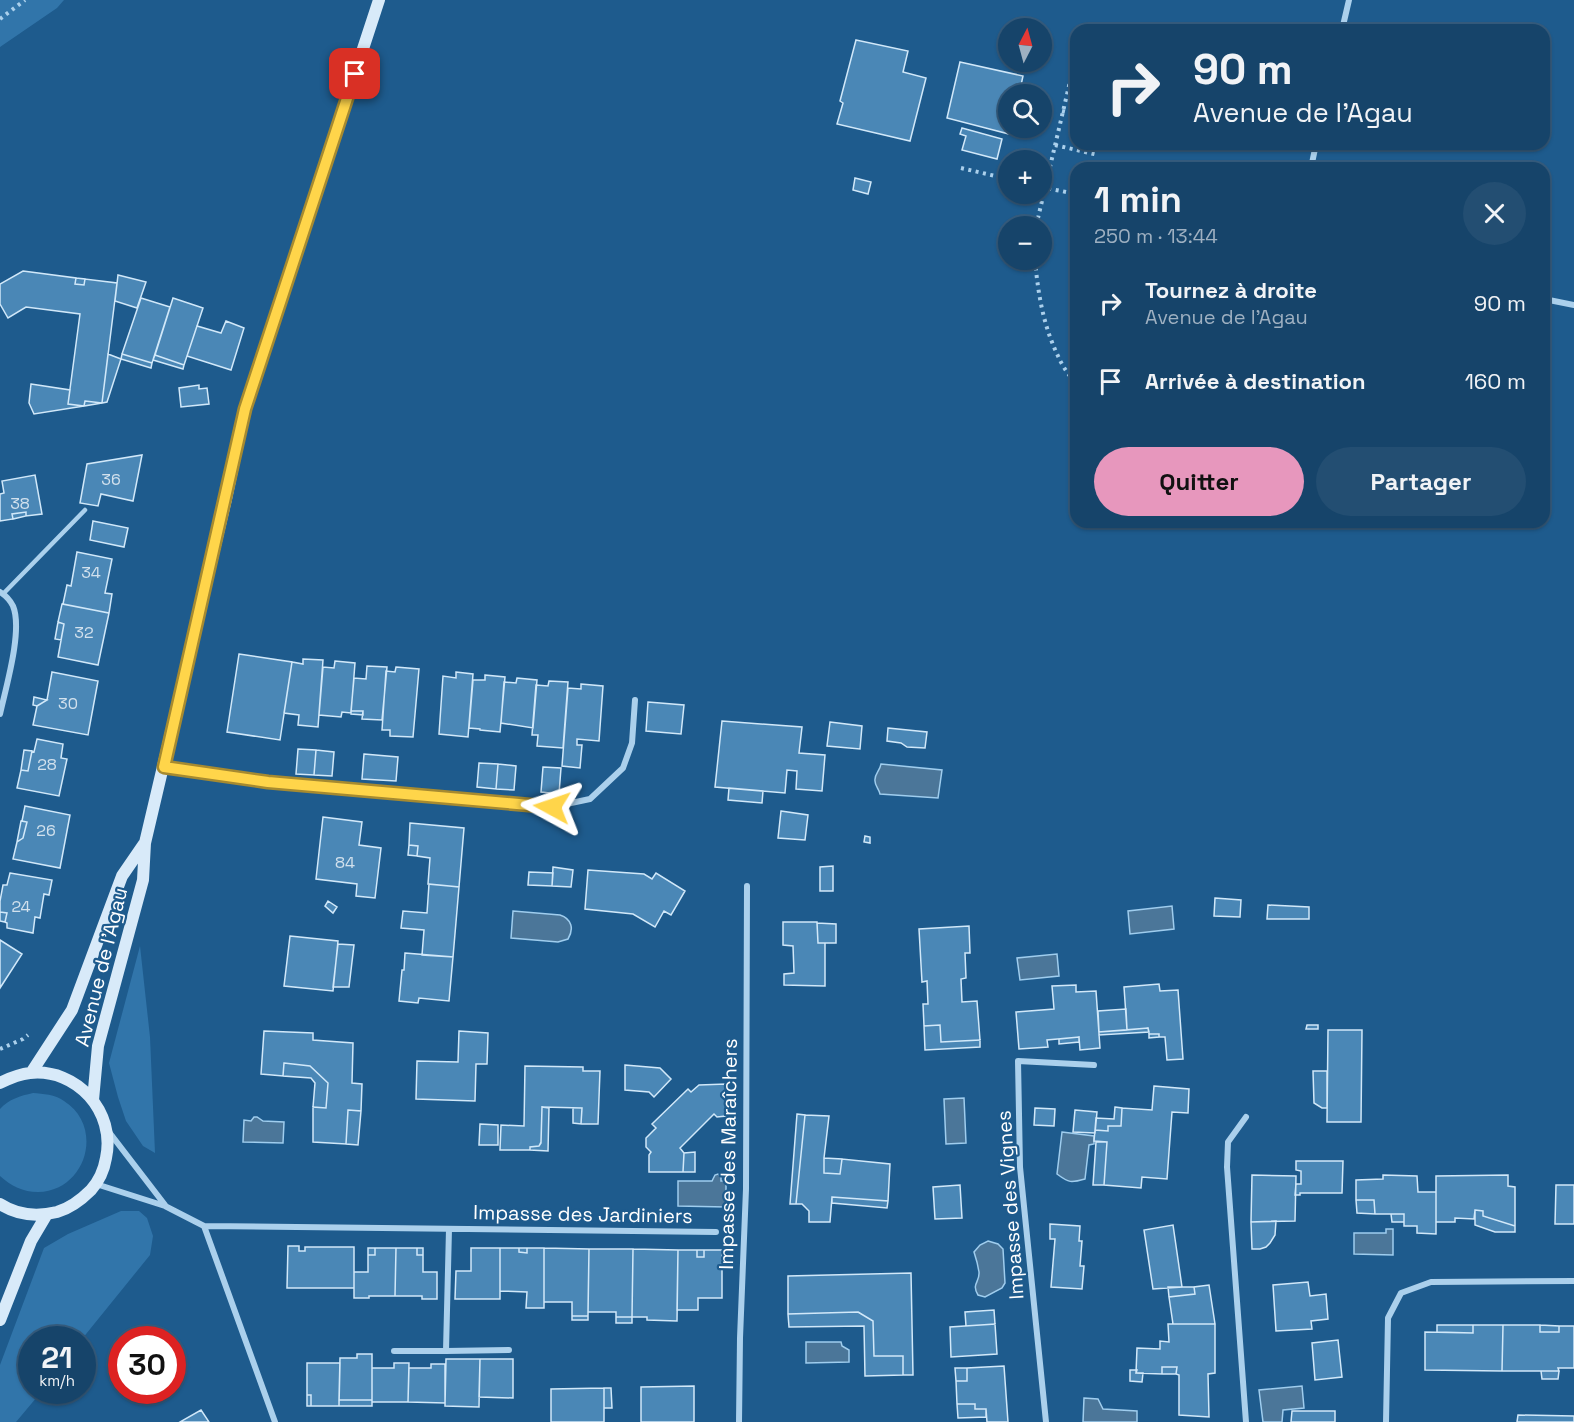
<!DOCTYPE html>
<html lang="fr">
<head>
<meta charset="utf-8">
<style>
  :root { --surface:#16446a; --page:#234e72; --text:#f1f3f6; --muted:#9eb0c1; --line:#355c7e; --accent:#e797bd }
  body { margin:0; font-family:"Space Grotesk",sans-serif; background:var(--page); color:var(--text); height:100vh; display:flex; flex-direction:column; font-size:22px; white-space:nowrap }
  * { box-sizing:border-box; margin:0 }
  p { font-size:20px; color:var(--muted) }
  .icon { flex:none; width:33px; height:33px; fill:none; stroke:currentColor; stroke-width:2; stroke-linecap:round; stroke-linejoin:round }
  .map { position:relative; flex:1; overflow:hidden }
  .side { position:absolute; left:1070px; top:162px; width:480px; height:366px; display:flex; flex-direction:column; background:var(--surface); border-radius:18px; box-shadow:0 2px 4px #0004,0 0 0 2px var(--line) }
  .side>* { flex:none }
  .banner { position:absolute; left:1070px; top:24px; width:480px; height:126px; border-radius:18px; box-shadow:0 2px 4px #0004,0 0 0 2px var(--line); background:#16446a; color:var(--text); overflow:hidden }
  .needle { width:39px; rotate:6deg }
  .fabs { position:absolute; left:998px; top:18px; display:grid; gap:12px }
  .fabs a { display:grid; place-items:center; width:54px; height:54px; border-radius:50%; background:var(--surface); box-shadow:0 2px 4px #0004,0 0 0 2px var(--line); font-size:30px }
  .speed { position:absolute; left:18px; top:1326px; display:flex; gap:12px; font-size:30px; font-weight:700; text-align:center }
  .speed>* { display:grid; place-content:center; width:78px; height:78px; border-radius:50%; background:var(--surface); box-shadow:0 2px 4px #0004,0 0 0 2px var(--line); line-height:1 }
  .speed small { font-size:15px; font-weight:400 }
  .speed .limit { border:9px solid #d22; background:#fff; color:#111 }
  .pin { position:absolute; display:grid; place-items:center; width:51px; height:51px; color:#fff; margin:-26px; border-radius:12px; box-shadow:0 3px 9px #0006 }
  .me { position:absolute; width:66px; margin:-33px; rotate:275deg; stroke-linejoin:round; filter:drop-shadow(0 0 4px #0008) }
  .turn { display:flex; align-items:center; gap:21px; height:126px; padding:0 24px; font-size:27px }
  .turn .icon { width:78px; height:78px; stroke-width:2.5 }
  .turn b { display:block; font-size:42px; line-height:51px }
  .round { display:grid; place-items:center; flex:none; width:63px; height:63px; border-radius:32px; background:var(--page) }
  .headline { display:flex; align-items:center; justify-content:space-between; height:102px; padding:0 24px }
  h1 { font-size:36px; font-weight:700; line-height:45px }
  .button { display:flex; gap:12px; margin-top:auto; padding:12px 24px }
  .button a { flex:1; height:69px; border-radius:36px; background:var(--accent); color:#111; font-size:24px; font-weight:700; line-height:69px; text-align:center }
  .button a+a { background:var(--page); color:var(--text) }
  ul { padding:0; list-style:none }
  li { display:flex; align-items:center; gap:18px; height:78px; padding:0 24px }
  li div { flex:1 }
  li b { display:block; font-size:22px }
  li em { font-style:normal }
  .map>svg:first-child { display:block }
  .green { fill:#3175aa }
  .water { fill:#4b7699; stroke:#9fcdee; stroke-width:1.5 }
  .building { fill:#4a87b6; stroke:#d1e8f9; stroke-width:1.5 }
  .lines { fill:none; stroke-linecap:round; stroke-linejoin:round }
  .path { stroke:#abd0ec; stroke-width:4; stroke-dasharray:3 4.5; stroke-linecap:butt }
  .lane { stroke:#abd0ec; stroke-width:4.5 }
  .street { stroke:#abd0ec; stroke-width:6 }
  .secondary { stroke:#d8eaf9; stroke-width:12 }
  .route-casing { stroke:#a68a30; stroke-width:15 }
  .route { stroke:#ffd54a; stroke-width:10 }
  .labels { text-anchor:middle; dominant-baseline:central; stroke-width:4.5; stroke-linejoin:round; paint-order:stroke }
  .number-label { font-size:16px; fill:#d2e1ed }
  .street-label { font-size:20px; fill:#fff; stroke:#1e5b8d }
</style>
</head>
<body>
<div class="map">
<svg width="1574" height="1422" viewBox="0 0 1574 1422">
  <rect width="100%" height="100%" fill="#1e5b8d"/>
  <path class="green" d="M0 0H64L57 8 0 47Z
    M140 946 150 1037 155 1153 143 1146 126 1121 118 1097 109 1063Z
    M33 1093C43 1094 55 1094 64 1101 105 1127 86 1191 38 1192 23 1192 11 1186 0 1176V1109C9 1099 20 1096 33 1093Z
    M121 1211H139L147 1218 153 1236 150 1255 82 1339 32 1340V1390L42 1391 16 1422H0V1365L44 1248 68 1234Z"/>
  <path class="water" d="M881 764 942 770 938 798 880 794C879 789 875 786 875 781 874 774 880 771 881 764Z
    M1172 906 1174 929 1130 934 1128 911Z
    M513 911 560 915C572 919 574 929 568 939L558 942 511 938Z
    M1057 954 1059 976 1020 980 1017 958Z
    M964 1098 966 1143 946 1144 944 1099Z
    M254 1117H257L263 1121 284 1122 283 1143 243 1142 244 1120 251 1121Z
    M1062 1132 1094 1136V1144L1089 1145 1085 1179C1071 1183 1069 1183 1057 1174Z
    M718 1174 721 1177V1181H726V1207L678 1206V1181H712L715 1175Z
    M1386 1229H1393V1255L1354 1254V1233H1386Z
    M988 1241 998 1244 1003 1249 1005 1283 1002 1288 985 1297 978 1295C971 1283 980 1283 979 1272 978 1265 976 1258 974 1252L980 1245Z
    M841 1342 842 1346 849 1350V1362L806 1363V1342Z
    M1302 1386 1304 1408 1283 1410 1282 1422H1263L1259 1390Z
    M1084 1398 1098 1399 1103 1409 1137 1411V1422H1083Z"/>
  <path class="building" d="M856 40 908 51 903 72 926 78 910 141 837 124 843 103 840 101Z
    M960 62 1023 76 1019 94H1008V128H1011L1009 134 947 118Z
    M962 128 1002 139 997 159 962 150 966 136 960 134Z
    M855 178 871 182 868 194 853 190Z
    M23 271 76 278 75 284 84 285 85 279 117 283 102 403 85 401 84 406 68 404 80 314 26 307 8 318 0 304V284Z
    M118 275 146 282 137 308 115 301Z
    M76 278 85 279 84 285 75 284Z
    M141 298 170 307 152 363 122 354Z
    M173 298 203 308 184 365 155 355Z
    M226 321 244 328 231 370 187 356 197 326 221 333Z
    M108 354 121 359 107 402 102 403Z
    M122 354 152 363 151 368 121 359Z
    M155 355 184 365 183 369 153 360Z
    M31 384 70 390 68 404 84 406 34 414 29 403Z
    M199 385V389L207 388 209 404 181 407 179 388Z
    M85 401 102 403 84 406Z
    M142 455 133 501 101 494 98 506 80 503 87 464Z
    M35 475 42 514 26 516V512L12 514 13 519 0 521V494L4 493 2 481Z
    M26 512V516L13 519 12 514Z
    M93 521 128 528 124 547 90 540Z
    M77 552 112 559 105 593 112 594 109 613 63 604 67 585 71 586Z
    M62 604 109 613 98 665 58 657 64 624 58 622Z
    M58 622 64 624 61 640 55 639Z
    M239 654 292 662 280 740 227 732Z
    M303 659 323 660 318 727 298 725 299 715 284 713 292 662 303 664Z
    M335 661 355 663 351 713 342 712 341 717 319 715 323 667 334 668Z
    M367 666 387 667 382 720 362 719 363 711H351L354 678 366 679Z
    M396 667 419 669 413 737 390 736V730H382L386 671 395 672Z
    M52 672 98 681 88 735 33 725 37 706 47 700Z
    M456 672 473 674 468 737 439 734 443 676 456 678Z
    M485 675 505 677 500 732 480 730V729L469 728 473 680H485Z
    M517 678 537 680 533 728 501 723 504 682 516 683Z
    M549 681 568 682 563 748 537 746 538 735H532L536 685 548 686Z
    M581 684 603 686 599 741 577 739V745H582L580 768 562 766 568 688 581 689Z
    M34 697 47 700 37 706 33 705Z
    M648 702 684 705 681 734 646 731Z
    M351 711H363V715L351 714Z
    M722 721 802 727 799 753 825 755 822 791 796 789 797 771 787 770 785 793 715 787Z
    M830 722 862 726 860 749 827 746Z
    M888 728 927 732 925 748 907 747 901 743 887 741Z
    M37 739 63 744 61 758 67 759 59 796 17 788 21 770 28 771 32 751 34 752Z
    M298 749 316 750 314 775 296 774Z
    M24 750 32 751 28 771 21 770Z
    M316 750 334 752 332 776 314 775Z
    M364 754 398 757 396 781 362 779Z
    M479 763 498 764 496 789 477 787Z
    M498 764 516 766 514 790 496 789Z
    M543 767 561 768 559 794 541 792Z
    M729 788 763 791 762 803 728 800Z
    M25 806 70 815 60 868 13 859 17 842 23 838 27 822 22 821Z
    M781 811 808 815 805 840 778 838Z
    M323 817 362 822 359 845 381 848 375 898 356 896 357 884 316 879Z
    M21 821 27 822 23 838 17 842Z
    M410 823 464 828 459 887 428 884 430 858 417 856 418 846 409 845Z
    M865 836 870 837V843L864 842Z
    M409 845 418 846 417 856 408 855Z
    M833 866V891H820V867Z
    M553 867 573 870 571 887 552 886Z
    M588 870 644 874 652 879 656 873 685 891 671 915 664 911 655 927 633 914 585 909Z
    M529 872 553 873 552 886 528 885Z
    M10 873 52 880 49 895 44 894 40 918 35 917 33 933 7 928V923L5 922 7 913 0 912V901L3 885H7Z
    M429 884 459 887 453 957 422 955 424 930 401 928 403 911 427 913Z
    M1215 898 1241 900 1240 917 1214 916Z
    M328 901 337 907 333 913 325 906Z
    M1268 905 1309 907V919H1267Z
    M0 912 7 913 5 922 0 921Z
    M783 922H817L818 943H825V986L784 985V974L794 973 793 946 783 945Z
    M817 923 836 924V943H818Z
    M969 926 970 953H965L966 978 961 979 962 1002 977 1001 980 1040 941 1042 940 1025 924 1026 923 1004H928L927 981 922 982 919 929Z
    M290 936 338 941 333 991 284 986Z
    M0 940 22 954 0 988Z
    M338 944 354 945 349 987H333Z
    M405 953 453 957 449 1001 419 998 418 1003 399 1001 402 970H404Z
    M1159 984 1160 991 1178 990 1183 1059 1167 1060 1165 1037H1159V1034H1149L1148 1028 1127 1030 1124 987Z
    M1076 985V992L1096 991 1100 1048 1080 1050 1079 1037 1047 1040 1048 1047 1019 1049 1016 1012 1054 1009 1052 986Z
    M1126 1009 1127 1030 1099 1032 1098 1011Z
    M940 1025 941 1042 980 1040V1047L925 1050 924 1026Z
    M1307 1025H1318V1029H1306Z
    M1148 1028 1149 1032 1099 1035V1032Z
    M1328 1030H1362L1361 1122H1327Z
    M264 1031 313 1033V1040L353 1043 352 1083 362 1084 361 1111 348 1110 346 1144 313 1142V1107L326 1108 328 1083 310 1066 284 1063 283 1076 261 1074Z
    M459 1031 488 1033 487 1064H476L475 1101 416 1099 417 1061 458 1062Z
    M1149 1034H1159V1037L1149 1038Z
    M1079 1037V1042L1059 1044V1039Z
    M284 1063 310 1066 328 1083 326 1108 313 1107 315 1083 311 1078 283 1076Z
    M625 1065 660 1068 671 1079 654 1097 649 1092 625 1090Z
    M525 1066 583 1067V1071H600L598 1124H581L582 1108 542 1107 541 1142 539 1146 530 1147V1150H500L501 1125 524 1126Z
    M1313 1071H1327V1108H1322L1314 1103Z
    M726 1084V1116L717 1117 714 1114 680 1148 684 1153 683 1172H649V1155L651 1152 646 1147V1138L656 1128 652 1124 688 1089 691 1092 699 1085Z
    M1154 1086 1189 1089 1188 1113 1172 1112 1167 1179 1142 1177 1141 1188 1104 1185 1107 1142 1094 1141 1095 1130 1108 1131V1126H1121L1122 1108 1152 1110Z
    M542 1107 549 1108 548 1151 530 1150V1147L539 1146 541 1143Z
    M1115 1107 1122 1108 1121 1126H1108V1131L1095 1130 1096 1118 1114 1119Z
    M573 1108H582L581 1124 573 1123Z
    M1035 1108 1055 1109 1054 1126 1034 1125Z
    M348 1110 361 1111 358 1145 346 1144Z
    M1075 1110 1097 1112 1095 1133 1073 1132Z
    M797 1114 805 1115 796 1204H790Z
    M805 1115 829 1116 824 1158V1173L840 1174 842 1159 890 1164 888 1201 832 1197 830 1222H809V1211L802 1204H796Z
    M480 1124 498 1125V1145H479Z
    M1096 1142H1107L1104 1185H1093Z
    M695 1152V1172H683L684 1153Z
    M824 1158 842 1159 840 1174 824 1173Z
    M1296 1161H1343L1342 1193H1300V1195H1295L1296 1184H1301V1171L1296 1170Z
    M1252 1175 1296 1176 1295 1221 1251 1222Z
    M1383 1175 1417 1176 1418 1192H1436V1234L1417 1233V1226H1404V1214H1375L1374 1200H1356V1180L1383 1179Z
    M1508 1175V1186L1515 1187V1226L1483 1216V1211L1475 1210 1474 1219 1455 1218V1222H1436V1176Z
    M960 1185 962 1218 935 1219 933 1187Z
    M1556 1185H1574V1224H1555Z
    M832 1197 888 1201 887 1208 832 1203Z
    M1356 1200H1374L1375 1214 1357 1213Z
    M1475 1210 1483 1211V1216L1515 1226V1232H1495L1475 1225Z
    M1391 1214H1404V1222H1392Z
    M1276 1221 1275 1235 1270 1243 1266 1247 1260 1249H1252L1251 1222Z
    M1050 1224 1080 1226 1079 1241H1082L1080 1266H1084L1082 1289 1051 1287 1055 1239H1050Z
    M1173 1225 1182 1287 1153 1289 1144 1230Z
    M288 1246H299V1251H305V1247H354V1288H287Z
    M368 1248H375V1255H368Z
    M375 1248H396L395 1296H369V1298H354V1272H368V1255H375Z
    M396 1248H417V1255H423V1272H437V1299H422V1296H395Z
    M417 1248H423V1255H417Z
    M471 1248H500V1299H455L456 1271H471Z
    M500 1248H519V1252L527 1253V1248H544V1308H526L527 1292 500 1291Z
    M519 1248H527V1253L519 1252Z
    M544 1248 589 1249 588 1316H572V1302H544Z
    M589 1249H633L632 1317H616V1312H588Z
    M633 1249 678 1250 677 1321 647 1320V1317H632Z
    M678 1250H697V1257H704V1250H722V1298H698V1310H677Z
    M697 1250H704V1257H697Z
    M911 1273 913 1375H903V1356H874L873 1321 858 1312 788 1314V1276Z
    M1308 1282 1310 1296 1326 1294 1328 1319 1311 1321 1312 1329 1276 1331 1273 1285Z
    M1209 1285 1215 1324H1173L1169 1297 1195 1294 1194 1287Z
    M1168 1287H1194L1195 1294 1169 1297Z
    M994 1310 995 1324 966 1326 965 1312Z
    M858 1312 873 1321 874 1356H903V1375L865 1376 864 1326 789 1327 788 1314Z
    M572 1316H588V1320H572Z
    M616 1317H632V1323H616Z
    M995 1324 997 1354 951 1357 950 1327Z
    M1168 1324H1215V1373L1208 1374 1209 1417 1179 1415V1375L1176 1374 1177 1367H1162V1374L1136 1373 1137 1348 1160 1349V1341L1169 1342Z
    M1437 1325H1473V1333L1437 1332Z
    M1473 1325H1503L1502 1371 1425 1370V1332L1473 1333Z
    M1503 1325H1540V1332H1559V1326H1574V1368H1558L1559 1371H1502Z
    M1540 1325 1559 1326V1332H1540Z
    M1338 1340 1342 1377 1315 1380 1312 1343Z
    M357 1354H372V1400H339L340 1358H357Z
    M446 1359H480L479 1407 445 1406Z
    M480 1359H513V1398L479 1397Z
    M307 1363H340L339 1406H311V1395H307Z
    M394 1363H409L408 1402H372V1368H394Z
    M431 1364H445V1403L408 1402 409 1368H431Z
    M1004 1366 1008 1422H987L986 1409H975V1404H957L956 1381H967V1368Z
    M1162 1367H1177L1176 1374H1162Z
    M955 1368H967V1381H956Z
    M1130 1370H1137L1136 1373H1143L1142 1382 1130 1381Z
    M1541 1371H1559L1558 1379H1542Z
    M694 1386V1422H641V1387Z
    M604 1388H611L612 1408H604Z
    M604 1388V1422H551V1389Z
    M307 1395H311V1406H307Z
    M339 1400H372V1406H339Z
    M957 1404H975V1409H986V1417L958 1418Z
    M201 1410 209 1422H180Z
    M1292 1411H1335V1422H1291Z
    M1518 1415 1574 1416V1422H1517Z"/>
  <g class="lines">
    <path class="path" d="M0 19 25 0
      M1062 111 1076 114
      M1055 145 1098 155
      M961 168 1008 179
      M1134 168 1135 163
      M1041 187 1076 194
      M1037 226 1038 218 1076 56
      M1035 260C1038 293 1043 325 1058 356 1062 366 1069 375 1076 384
      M0 1049 23 1039 28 1035"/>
    <path class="lane" d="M3 594 85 510"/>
    <path class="street" d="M1342 30 1349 0
      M1311 168 1316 144
      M1544 299 1574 305
      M0 592C5 595 10 600 13 606 23 630 6 687 0 714
      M163 767 268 782 552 807 590 799 623 768 632 743 635 700
      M1246 1117 1228 1142 1227 1167 1246 1422
      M109 1132 165 1205
      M96 1184 165 1206 204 1226 275 1422
      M204 1226 716 1232
      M449 1229 446 1351 509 1350
      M394 1351H446
      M739 1422 740 1338 746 1189 747 886
      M1046 1422 1020 1167 1018 1061 1094 1065
      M1386 1422 1388 1318 1401 1293 1431 1282 1574 1281"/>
    <path class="secondary" d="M31 1073 72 1010 122 876 144 844
      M0 1083C10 1078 19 1074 30 1073 77 1068 116 1112 106 1158 104 1170 99 1181 91 1190 81 1200 71 1208 57 1212 37 1217 17 1215 0 1204
      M93 1100 98 1046 143 880 145 843 226 499 245 409 379 0
      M0 1320 31 1241 47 1214"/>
  </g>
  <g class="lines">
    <defs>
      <path id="route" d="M355 74 245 409 164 767 268 782 552 807"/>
    </defs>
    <use href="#route" class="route-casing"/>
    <use href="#route" class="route"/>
  </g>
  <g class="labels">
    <g class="number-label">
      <text x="111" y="479">36</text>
      <text x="20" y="503">38</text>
      <text x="91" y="572">34</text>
      <text x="84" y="632">32</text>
      <text x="68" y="703">30</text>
      <text x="47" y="764">28</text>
      <text x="46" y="830">26</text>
      <text x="345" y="862">84</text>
      <text x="21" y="906">24</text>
    </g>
    <g class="street-label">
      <text transform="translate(101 967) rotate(-76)">Avenue de l'Agau</text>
      <text transform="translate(728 1154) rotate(-89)">Impasse des Maraîchers</text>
      <text transform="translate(1010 1205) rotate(-94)">Impasse des Vignes</text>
      <text transform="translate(583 1214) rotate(1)">Impasse des Jardiniers</text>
    </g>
  </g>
</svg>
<div class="fabs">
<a><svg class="needle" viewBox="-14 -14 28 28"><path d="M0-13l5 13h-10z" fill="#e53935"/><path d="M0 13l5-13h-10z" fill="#9eb0c1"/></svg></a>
<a><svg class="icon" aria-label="search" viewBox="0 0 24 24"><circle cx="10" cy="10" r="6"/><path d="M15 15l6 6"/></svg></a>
<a>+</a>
<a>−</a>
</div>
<div class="speed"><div>21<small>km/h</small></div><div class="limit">30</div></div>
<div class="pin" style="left:355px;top:74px;background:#d93025"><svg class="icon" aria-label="arrive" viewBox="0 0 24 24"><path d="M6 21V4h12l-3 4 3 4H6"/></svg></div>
<svg class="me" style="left:552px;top:807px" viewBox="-20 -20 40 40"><path d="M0-17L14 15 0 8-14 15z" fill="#ffd54a" stroke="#fff" stroke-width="4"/></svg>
<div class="banner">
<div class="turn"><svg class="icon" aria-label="right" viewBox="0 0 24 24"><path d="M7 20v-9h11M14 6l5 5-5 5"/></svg><div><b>90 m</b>Avenue de l'Agau</div></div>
</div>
<section class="side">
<div class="headline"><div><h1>1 min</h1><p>250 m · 13:44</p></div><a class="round"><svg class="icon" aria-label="close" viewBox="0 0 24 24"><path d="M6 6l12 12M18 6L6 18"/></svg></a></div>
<ul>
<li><svg class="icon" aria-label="right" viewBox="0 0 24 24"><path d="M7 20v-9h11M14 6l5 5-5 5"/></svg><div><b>Tournez à droite</b><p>Avenue de l'Agau</p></div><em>90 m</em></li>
<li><svg class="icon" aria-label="arrive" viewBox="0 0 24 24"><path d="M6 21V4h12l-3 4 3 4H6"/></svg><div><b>Arrivée à destination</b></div><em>160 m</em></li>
</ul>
<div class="button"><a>Quitter</a><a>Partager</a></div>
</section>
</div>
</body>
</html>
